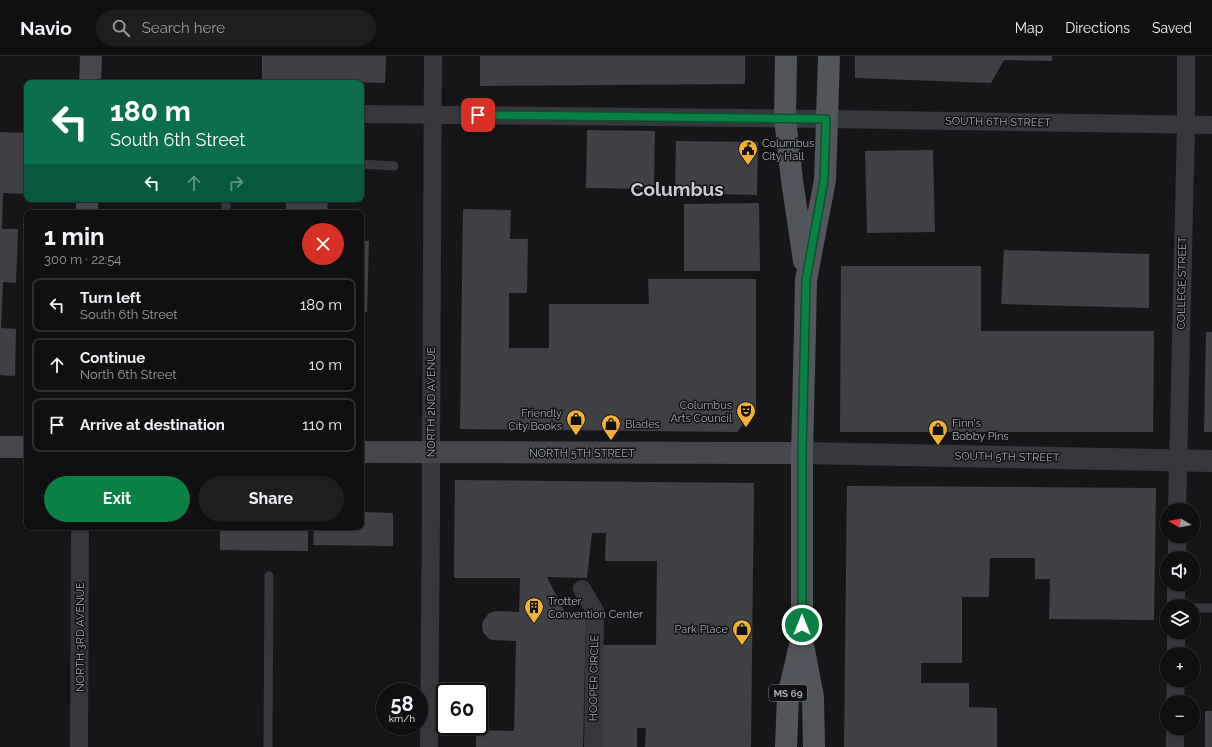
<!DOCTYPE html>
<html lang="en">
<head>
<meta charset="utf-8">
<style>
  :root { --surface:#101012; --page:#1e1e20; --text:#f1f3f6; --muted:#9c9d9f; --line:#303032; --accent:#0b8043 }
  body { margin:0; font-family:Raleway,sans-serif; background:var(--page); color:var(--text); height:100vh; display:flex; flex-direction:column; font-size:15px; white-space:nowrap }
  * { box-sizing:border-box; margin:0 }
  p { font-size:13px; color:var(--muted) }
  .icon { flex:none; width:22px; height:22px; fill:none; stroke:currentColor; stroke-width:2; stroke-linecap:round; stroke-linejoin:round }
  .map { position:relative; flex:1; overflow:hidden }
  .side { position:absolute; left:24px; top:154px; width:340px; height:320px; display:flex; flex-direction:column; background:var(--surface); border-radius:8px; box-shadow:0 1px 3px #0004,0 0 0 1px var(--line) }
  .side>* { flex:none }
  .banner { position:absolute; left:24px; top:24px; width:340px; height:122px; border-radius:8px; box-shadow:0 1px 3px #0004,0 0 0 1px var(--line); background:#0b6e4f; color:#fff; overflow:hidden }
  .needle { width:26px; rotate:280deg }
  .tools { position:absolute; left:1160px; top:447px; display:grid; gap:8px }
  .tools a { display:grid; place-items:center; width:40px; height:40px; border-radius:50%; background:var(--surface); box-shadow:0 1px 3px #0004,0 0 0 1px var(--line); font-size:20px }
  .speed { position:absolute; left:376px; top:627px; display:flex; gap:8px; font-size:20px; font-weight:700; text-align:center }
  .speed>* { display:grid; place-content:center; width:52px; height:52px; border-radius:50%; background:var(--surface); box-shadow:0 1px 3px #0004,0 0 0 1px var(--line); line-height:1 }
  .speed small { font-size:10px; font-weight:400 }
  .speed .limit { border:2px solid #111; border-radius:6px; background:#fff; color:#111 }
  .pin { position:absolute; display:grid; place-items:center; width:34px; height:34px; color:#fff; margin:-17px; border-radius:8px; box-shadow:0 2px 6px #0006 }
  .me { position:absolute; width:44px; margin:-22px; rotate:0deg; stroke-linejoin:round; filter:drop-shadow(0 0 3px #0008) }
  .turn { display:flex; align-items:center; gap:14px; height:84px; padding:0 20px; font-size:18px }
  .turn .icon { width:52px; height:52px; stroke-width:2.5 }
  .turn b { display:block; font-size:28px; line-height:34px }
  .lanes { display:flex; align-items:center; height:38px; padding:0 20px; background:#0003; justify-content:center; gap:20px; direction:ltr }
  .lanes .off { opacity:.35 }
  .round { display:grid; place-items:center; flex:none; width:42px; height:42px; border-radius:21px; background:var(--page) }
  .summary { display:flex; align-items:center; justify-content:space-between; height:68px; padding:0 20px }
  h1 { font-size:24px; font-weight:700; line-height:30px }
  .primary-button { display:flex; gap:8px; margin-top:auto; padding:8px 20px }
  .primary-button a { flex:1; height:46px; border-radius:24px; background:var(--accent); color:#fff; font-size:16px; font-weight:700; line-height:46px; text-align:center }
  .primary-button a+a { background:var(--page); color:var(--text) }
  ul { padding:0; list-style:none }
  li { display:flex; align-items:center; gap:12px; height:54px; margin:0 8px 6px; padding:0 12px; border:2px solid var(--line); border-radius:8px }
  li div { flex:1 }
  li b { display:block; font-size:15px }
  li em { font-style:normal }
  header { display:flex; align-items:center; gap:24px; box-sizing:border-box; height:56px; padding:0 20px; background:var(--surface); border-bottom:1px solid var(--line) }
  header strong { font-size:19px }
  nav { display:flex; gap:22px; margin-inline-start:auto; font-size:14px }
  .search { width:280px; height:36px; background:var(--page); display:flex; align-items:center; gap:10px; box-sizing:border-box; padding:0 14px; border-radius:22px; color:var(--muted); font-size:15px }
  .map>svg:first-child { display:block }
  .building { fill:#404145 }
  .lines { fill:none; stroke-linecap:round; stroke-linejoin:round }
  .service { stroke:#37383d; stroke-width:9 }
  .minor { stroke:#37383d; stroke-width:18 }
  .tertiary { stroke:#37383d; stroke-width:22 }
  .secondary { stroke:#45474d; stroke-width:22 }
  .primary { stroke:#53555c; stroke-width:22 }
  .route-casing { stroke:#07532c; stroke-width:10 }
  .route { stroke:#0b8043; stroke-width:7 }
  .labels { text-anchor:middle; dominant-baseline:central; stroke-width:3; stroke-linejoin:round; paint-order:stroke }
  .shield { fill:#111113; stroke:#7b7e86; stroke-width:1 }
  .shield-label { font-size:10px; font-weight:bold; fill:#a8adb8 }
  .street-label { font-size:11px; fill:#a8adb8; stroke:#111113 }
  .poi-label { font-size:11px; fill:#a8adb8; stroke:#111113; text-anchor:start }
  .town-label { font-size:19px; font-weight:bold; fill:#c9ccd4; stroke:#111113 }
</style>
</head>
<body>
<header>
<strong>Navio</strong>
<div class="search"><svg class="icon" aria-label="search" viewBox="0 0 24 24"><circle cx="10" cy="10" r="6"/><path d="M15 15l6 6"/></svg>Search here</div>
<nav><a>Map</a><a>Directions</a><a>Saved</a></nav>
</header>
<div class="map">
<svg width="1212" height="691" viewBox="0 0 1212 691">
  <rect width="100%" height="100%" fill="#161618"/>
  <path class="building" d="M262 0H386L385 27 262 24Z
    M480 0H745V28L480 30Z
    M855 0H1052V5L1004 4 991 27 855 22Z
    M587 74 655 75 654 133 586 132Z
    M0 76 27 77V138L3 137 2 173H18L16 227 3 226 1 272 16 273 15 320 0 319Z
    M676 85 758 86 757 139 675 137Z
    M933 94 935 176 867 177 865 95Z
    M286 143H328L327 157H286Z
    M759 147 760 215H684V148Z
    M463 153 511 154 510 183H528L527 237H509V292H549V248H649L648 223H756V353L737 376 460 373Z
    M361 185H369L367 256H361Z
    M1004 194 1149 198V252L1001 248Z
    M841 210H981V275H1154L1153 376H840Z
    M1206 276H1212V376H1204Z
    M455 424 754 427 751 691H645L646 672H637V691H601L602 589H656L657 505H605L606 477H592L587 522 547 521 566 558H586L583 691H476V674L514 675 516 585 493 584 489 583 483 576 482 571 483 565 489 557 496 555 519 556 520 522H454Z
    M847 430 1156 432 1154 564 1049 563 1050 523H1035V502H990L989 541H962V607H921V627H969V651L997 652V691H844Z
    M361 456 393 457V490L313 489 314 471H361Z
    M220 471H308V495L220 494Z
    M1205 655H1212V691H1205Z"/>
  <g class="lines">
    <path class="service" d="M361 108 394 110
      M226 143V157
      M1193 552H1212
      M268 691 269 520"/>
    <path class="minor" d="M361 58 826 63 1212 69
      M1177 454 1186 69V0
      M1177 502V480
      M582 533 595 555 593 691
      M1176 550V528
      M1176 598V576
      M1175 646 1176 624
      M79 691 80 471
      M429 691 431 461V397L433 0
      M1175 691V672"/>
    <path class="tertiary" d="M802 397 1212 405"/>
    <path class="secondary" d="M90 27 91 0
      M87 157V143
      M0 391H27
      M361 396 802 397"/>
    <path class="primary" d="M786 0 785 63 792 124 804 205
      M786 691 788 640 800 589
      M814 691 813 641 802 584V397L805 274 806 224 825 124 829 0"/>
  </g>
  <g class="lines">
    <defs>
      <path id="route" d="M478 59 826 63 824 124 806 224 802 397V569"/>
    </defs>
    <use href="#route" class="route-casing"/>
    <use href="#route" class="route"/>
  </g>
  <defs>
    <symbol id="civic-pin" viewBox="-11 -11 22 30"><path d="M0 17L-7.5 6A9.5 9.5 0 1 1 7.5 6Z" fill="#f2b134" stroke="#111113"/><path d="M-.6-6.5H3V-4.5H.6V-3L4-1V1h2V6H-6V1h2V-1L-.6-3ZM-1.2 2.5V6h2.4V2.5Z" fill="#111"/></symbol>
    <symbol id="theatre-pin" viewBox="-11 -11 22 30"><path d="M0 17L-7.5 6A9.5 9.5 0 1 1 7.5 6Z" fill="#f2b134" stroke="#111113"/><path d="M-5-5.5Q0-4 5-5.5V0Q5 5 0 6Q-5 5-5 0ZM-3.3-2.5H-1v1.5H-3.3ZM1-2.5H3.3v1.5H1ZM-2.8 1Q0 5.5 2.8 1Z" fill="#111"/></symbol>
    <symbol id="shop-pin" viewBox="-11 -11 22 30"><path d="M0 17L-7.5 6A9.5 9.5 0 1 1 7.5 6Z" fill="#f2b134" stroke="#111113"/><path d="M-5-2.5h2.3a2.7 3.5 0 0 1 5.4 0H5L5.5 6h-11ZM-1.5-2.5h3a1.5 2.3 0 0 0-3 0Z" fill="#111"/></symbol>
    <symbol id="building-pin" viewBox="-11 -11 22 30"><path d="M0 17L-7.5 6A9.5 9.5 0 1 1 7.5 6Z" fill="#f2b134" stroke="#111113"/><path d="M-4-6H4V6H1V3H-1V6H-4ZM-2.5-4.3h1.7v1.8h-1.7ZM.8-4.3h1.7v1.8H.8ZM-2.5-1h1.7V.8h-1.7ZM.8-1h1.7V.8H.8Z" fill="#111"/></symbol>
  </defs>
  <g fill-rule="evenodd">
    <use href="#civic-pin" x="737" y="82" width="22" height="30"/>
    <use href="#theatre-pin" x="735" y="344" width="22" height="30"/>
    <use href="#shop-pin" x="565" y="352" width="22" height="30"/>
    <use href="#shop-pin" x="600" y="357" width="22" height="30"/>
    <use href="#shop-pin" x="927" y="362" width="22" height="30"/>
    <use href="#building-pin" x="523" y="540" width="22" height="30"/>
    <use href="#shop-pin" x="731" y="562" width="22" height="30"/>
  </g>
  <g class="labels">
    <rect class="shield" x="769" y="629" width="38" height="16" rx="3"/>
    <g class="shield-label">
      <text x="788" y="637">MS 69</text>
    </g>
    <g class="street-label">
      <text transform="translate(998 66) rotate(1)">SOUTH 6TH STREET</text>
      <text transform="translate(1182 227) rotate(-89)">COLLEGE STREET</text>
      <text transform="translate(431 346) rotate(-90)">NORTH 2ND AVENUE</text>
      <text x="582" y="397">NORTH 5TH STREET</text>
      <text transform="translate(1007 401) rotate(1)">SOUTH 5TH STREET</text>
      <text transform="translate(80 581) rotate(-90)">NORTH 3RD AVENUE</text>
      <text transform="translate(594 622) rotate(-89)">HOOPER CIRCLE</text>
    </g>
    <g class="poi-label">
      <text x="762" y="87">Columbus<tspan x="762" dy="13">City Hall</tspan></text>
      <text x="732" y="349" text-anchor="end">Columbus<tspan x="732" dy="13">Arts Council</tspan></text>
      <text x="562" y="357" text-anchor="end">Friendly<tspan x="562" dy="13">City Books</tspan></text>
      <text x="952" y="367">Finn's<tspan x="952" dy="13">Bobby Pins</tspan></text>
      <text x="625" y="368">Blades</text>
      <text x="548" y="545">Trotter<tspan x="548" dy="13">Convention Center</tspan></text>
      <text x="728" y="573" text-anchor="end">Park Place</text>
    </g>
    <g class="town-label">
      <text x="677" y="133">Columbus</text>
    </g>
  </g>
</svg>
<div class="tools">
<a><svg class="needle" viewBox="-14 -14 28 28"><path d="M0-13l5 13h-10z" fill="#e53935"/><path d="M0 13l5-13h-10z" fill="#9c9d9f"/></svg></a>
<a><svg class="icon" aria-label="sound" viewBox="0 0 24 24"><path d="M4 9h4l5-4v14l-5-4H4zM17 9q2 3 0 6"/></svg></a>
<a><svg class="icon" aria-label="layers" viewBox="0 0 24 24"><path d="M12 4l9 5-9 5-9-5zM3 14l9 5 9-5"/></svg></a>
<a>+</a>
<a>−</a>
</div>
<div class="speed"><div>58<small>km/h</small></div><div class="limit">60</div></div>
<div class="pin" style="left:478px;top:59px;background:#d93025"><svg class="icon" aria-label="arrive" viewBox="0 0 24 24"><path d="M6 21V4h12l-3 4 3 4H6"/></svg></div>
<svg class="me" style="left:802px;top:569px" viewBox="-20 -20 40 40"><circle r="17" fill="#0b8043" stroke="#fff" stroke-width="3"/><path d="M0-11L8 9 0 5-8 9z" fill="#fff"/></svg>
<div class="banner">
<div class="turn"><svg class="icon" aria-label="left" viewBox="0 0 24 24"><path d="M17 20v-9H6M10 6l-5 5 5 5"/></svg><div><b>180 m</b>South 6th Street</div></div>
<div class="lanes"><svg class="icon" aria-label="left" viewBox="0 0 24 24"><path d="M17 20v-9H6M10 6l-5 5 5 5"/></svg><svg class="icon off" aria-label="ahead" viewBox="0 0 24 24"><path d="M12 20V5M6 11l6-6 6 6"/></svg><svg class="icon off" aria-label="right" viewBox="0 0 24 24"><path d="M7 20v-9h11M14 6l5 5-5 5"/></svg></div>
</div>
<section class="side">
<div class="summary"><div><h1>1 min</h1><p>300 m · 22:54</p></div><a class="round" style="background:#d93025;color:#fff"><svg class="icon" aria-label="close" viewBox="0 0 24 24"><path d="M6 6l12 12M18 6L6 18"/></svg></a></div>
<ul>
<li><svg class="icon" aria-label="left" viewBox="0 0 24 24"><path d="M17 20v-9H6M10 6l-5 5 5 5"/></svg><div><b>Turn left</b><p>South 6th Street</p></div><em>180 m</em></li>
<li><svg class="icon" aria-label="ahead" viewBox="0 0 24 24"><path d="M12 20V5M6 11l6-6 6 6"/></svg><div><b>Continue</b><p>North 6th Street</p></div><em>10 m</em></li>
<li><svg class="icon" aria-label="arrive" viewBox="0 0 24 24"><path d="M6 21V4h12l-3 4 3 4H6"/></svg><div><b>Arrive at destination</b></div><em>110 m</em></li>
</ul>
<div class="primary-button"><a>Exit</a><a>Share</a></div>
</section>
</div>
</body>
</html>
